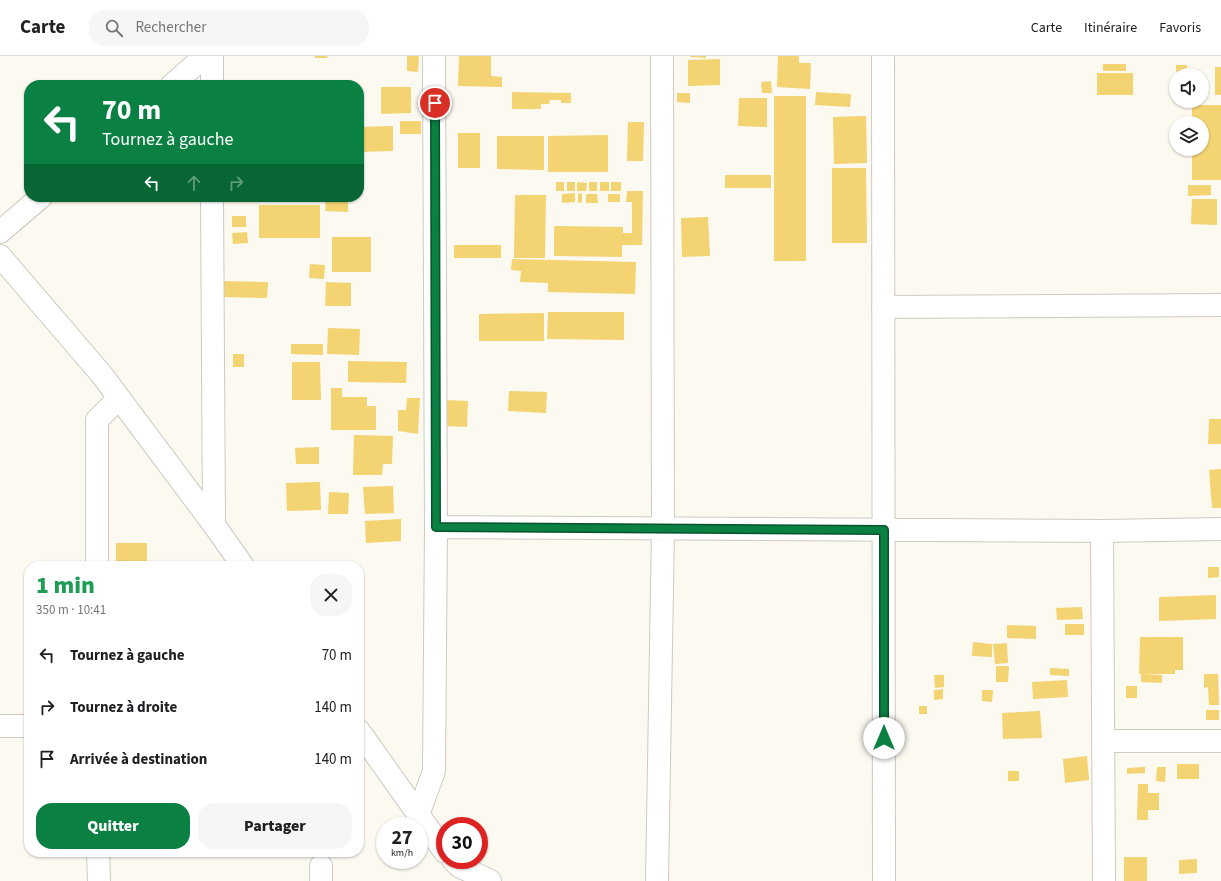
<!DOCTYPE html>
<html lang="fr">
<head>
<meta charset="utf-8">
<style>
  :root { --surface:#fff; --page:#f6f6f6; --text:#202124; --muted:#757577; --line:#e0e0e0; --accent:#0b8043 }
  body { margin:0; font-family:"Source Sans 3",sans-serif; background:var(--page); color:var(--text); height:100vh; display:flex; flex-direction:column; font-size:15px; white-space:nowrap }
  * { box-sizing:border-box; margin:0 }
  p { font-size:13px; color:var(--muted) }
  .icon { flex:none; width:22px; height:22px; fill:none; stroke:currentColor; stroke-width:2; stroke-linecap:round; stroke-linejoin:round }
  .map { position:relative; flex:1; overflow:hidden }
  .drawer { position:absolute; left:24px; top:505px; width:340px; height:296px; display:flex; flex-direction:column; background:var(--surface); border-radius:16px; box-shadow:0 1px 3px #0004 }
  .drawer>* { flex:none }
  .banner { position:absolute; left:24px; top:24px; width:340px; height:122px; border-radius:16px; box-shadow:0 1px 3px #0004; background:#0b8043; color:#fff; overflow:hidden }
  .buttons { position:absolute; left:1169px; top:12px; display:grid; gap:8px }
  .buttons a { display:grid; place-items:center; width:40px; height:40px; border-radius:50%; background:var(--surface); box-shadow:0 1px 3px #0004; font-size:20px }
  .speed { position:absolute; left:376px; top:761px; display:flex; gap:8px; font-size:20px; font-weight:700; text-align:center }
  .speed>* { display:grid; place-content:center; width:52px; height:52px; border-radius:50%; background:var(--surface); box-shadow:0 1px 3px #0004; line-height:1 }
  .speed small { font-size:10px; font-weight:400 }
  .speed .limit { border:6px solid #d22; background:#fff; color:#111 }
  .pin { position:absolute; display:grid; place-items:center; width:34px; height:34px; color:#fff; margin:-17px; border:2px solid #fff; border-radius:50%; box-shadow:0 1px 4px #0007 }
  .me { position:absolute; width:44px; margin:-22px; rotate:0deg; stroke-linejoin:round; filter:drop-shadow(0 0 3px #0008) }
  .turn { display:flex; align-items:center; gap:14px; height:84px; padding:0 12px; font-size:18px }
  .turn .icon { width:52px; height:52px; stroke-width:2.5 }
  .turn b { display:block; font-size:28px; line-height:34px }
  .lanes { display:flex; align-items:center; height:38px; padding:0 12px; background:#0003; justify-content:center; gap:20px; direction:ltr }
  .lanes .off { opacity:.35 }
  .round { display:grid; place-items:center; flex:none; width:42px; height:42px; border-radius:16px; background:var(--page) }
  .head { display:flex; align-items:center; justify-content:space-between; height:68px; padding:0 12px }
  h1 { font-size:24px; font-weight:800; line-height:30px; color:#1e9e55 }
  .action { display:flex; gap:8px; margin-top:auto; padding:8px 12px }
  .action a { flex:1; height:46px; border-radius:16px; background:var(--accent); color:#fff; font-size:16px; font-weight:800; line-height:46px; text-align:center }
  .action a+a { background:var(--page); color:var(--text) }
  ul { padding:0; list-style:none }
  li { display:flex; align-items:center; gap:12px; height:52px; padding:0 12px }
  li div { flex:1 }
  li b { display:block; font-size:15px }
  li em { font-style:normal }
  header { display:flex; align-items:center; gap:24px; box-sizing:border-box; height:56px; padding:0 20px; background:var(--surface); border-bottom:1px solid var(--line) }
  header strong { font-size:19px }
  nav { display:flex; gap:22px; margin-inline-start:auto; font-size:14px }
  .search { width:280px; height:36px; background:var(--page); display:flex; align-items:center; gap:10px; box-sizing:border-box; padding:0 14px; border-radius:16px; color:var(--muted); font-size:15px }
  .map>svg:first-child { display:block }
  .building { fill:#f3d372 }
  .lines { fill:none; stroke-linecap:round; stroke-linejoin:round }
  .street-casing { stroke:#cdcac1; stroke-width:24 }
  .street { stroke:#fff; stroke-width:22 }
  .route-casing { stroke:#07532c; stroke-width:10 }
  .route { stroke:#0b8043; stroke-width:7 }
</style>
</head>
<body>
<header>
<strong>Carte</strong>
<div class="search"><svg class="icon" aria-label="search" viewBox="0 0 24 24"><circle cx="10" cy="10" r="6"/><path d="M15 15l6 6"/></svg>Rechercher</div>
<nav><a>Carte</a><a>Itinéraire</a><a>Favoris</a></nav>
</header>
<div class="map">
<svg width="1221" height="825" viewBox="0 0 1221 825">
  <rect width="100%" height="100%" fill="#fcf9f0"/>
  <path class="building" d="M315 0H327L328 2H315Z
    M407 0H419L418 16 407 15Z
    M459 0H491V20L502 21V31L458 30Z
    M690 0H706V2L690 1Z
    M778 0H799V7H811L810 33 777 31Z
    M720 3V29L688 30V4Z
    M1103 8H1126V15H1103Z
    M1176 9H1187V19H1176Z
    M1215 11H1221V39H1215Z
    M1097 17H1133V39H1097Z
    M771 25 772 37H762L761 26Z
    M381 31H411V57L381 58Z
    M512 36 571 37V47H561V44H550L549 48H541V53H512Z
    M816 36 851 38 850 51 815 49Z
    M677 37H690V47L677 46Z
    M774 40H806V205H774Z
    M739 42H767V71L738 70Z
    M1192 49H1221V124H1192V93H1202V67H1192Z
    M866 60 867 107 834 108 833 61Z
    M400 65H421V78H400Z
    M628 66H644L643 105H627Z
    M393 70V95L359 96V71Z
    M458 77H480V112H458Z
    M608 79V116H548V80Z
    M497 80H544V114L497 113Z
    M832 112H866L867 187H832Z
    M725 119H771V132H725Z
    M556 126H564V135H556Z
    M567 126H575V135H567Z
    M577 126 587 127 586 135H577Z
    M589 126H597V135H589Z
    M600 126H609V135H600Z
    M611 126H621V135H611Z
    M1188 129H1211V139L1188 140Z
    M627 135H643L642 189H622V201L554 200V170L623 171V177H632V146H626Z
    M575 137V146L562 147V138Z
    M582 137V146L578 147V138Z
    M586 138H597L598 147H586Z
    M608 138H620V146H608Z
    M515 139H546L545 202H514Z
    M326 143 348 144V156L325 155Z
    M1192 143H1217V169L1191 168Z
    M259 149H320V182H259Z
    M232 160H246V171H232Z
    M708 161 710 200 682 201 681 162Z
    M247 176 248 187 233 188 232 177Z
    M332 181H371V216H332Z
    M454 189H501V202H454Z
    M512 203 636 206 635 238 548 236V227L520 226 521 215 511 214Z
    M310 208 325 209 324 223 309 222Z
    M220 225 268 226 267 242 219 241Z
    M326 226 351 227V250H325Z
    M548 256H624V284L547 283Z
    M544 257V285H479V258Z
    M328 272 360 273 359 299 327 298Z
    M291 288H323V299L291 298Z
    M233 298H244V311H233Z
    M348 305 407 306 406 327 348 326Z
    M292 306H320L321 344H292Z
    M331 332H342V341H367V350H376V374H331Z
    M509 335 547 336 546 357 508 355Z
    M407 342H420L418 378 398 375V354H406Z
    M446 344 468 345 467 371 444 370Z
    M1209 363H1221V388H1208Z
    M354 379 393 380 392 408H383L382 419H353Z
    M319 391V408H296L295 392Z
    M1221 413V452H1212L1209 414Z
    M320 426 321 454 287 455 286 427Z
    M393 430 394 457 365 458 363 431Z
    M329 436 349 437 348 458H328Z
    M401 463V485L366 487 365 465Z
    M116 487H147V507H116Z
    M1208 511H1219V521L1208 522Z
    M1216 539V563L1159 565V541Z
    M1082 551 1083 563 1057 564 1056 552Z
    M1065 568H1084V579H1065Z
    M1007 569 1036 570V583L1007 582Z
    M1140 581H1183V614H1175V618H1144L1162 619V627L1141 626V618H1139Z
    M973 586 992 588V601L972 600Z
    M1007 587 1008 607 995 608 993 588Z
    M996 610H1009L1008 626H996Z
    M1050 612 1069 613V620L1050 619Z
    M1204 618H1218L1219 649H1209L1208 631 1204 632Z
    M934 619H944V631L935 632Z
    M1067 624 1068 641 1033 643 1032 626Z
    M1126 630H1137V642H1126Z
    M943 633V643L934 644V634Z
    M982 634H993L992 646 982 645Z
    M919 650H927V658H919Z
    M1206 654H1219V664H1206Z
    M1040 655 1042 682 1003 683 1002 657Z
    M1087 700 1089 724 1065 727 1063 703Z
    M1177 708H1199V723H1177Z
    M1145 711V717L1127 718V712Z
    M1157 711H1166L1165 726 1156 725Z
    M1008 715H1019V725H1008Z
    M1138 728H1148V737H1159V754H1148V764H1137Z
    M1124 801H1147V825H1124Z
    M1197 803V817L1179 818V804Z"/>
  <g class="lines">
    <defs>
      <path id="street" d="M212 0V29
        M883 0 884 825
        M172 29 205 0
        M212 141 214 469
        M0 176 41 141
        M0 200 102 319 214 469 243 510
        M883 251 1221 249
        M436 471 1102 475 1221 473
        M1102 475 1104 825
        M97 510V364L119 342
        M0 670H29
        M359 675 445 796
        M1104 685H1221
        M418 759 434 715 436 471 434 0
        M98 796 99 825
        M453 804 459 810 490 825
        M321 825V810
        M657 825 663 473 662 0"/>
    </defs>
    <use href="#street" class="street-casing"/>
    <use href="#street" class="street"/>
  </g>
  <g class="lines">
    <defs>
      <path id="route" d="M435 47 436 471 884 474V682"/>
    </defs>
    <use href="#route" class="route-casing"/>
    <use href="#route" class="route"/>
  </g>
</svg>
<div class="buttons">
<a><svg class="icon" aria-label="sound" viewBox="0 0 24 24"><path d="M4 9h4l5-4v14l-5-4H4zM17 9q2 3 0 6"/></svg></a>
<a><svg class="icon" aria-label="layers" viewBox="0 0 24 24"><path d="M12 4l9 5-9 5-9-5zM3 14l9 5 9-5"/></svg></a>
</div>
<div class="speed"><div>27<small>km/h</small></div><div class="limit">30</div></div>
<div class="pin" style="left:435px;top:47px;background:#d93025"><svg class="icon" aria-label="arrive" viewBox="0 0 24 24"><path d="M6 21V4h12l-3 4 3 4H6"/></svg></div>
<svg class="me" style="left:884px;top:682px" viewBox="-20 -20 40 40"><circle r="19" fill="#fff"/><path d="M0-13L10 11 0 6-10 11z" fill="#0b8043"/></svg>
<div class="banner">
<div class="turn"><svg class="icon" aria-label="left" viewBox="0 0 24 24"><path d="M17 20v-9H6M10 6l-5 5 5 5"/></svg><div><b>70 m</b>Tournez à gauche</div></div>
<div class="lanes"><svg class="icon" aria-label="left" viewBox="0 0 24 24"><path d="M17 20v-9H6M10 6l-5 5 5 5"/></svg><svg class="icon off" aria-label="ahead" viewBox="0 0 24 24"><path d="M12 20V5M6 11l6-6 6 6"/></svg><svg class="icon off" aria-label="right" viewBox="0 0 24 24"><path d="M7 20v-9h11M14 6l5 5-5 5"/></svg></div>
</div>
<section class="drawer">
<div class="head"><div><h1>1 min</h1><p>350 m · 10:41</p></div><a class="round"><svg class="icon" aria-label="close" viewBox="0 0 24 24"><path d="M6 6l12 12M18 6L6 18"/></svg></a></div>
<ul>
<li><svg class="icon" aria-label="left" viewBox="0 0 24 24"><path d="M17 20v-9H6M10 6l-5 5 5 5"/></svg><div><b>Tournez à gauche</b></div><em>70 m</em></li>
<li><svg class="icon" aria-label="right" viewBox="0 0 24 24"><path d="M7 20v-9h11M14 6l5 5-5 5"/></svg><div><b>Tournez à droite</b></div><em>140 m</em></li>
<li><svg class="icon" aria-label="arrive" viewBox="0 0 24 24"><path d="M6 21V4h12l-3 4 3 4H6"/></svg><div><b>Arrivée à destination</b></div><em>140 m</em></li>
</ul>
<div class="action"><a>Quitter</a><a>Partager</a></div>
</section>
</div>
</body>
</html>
